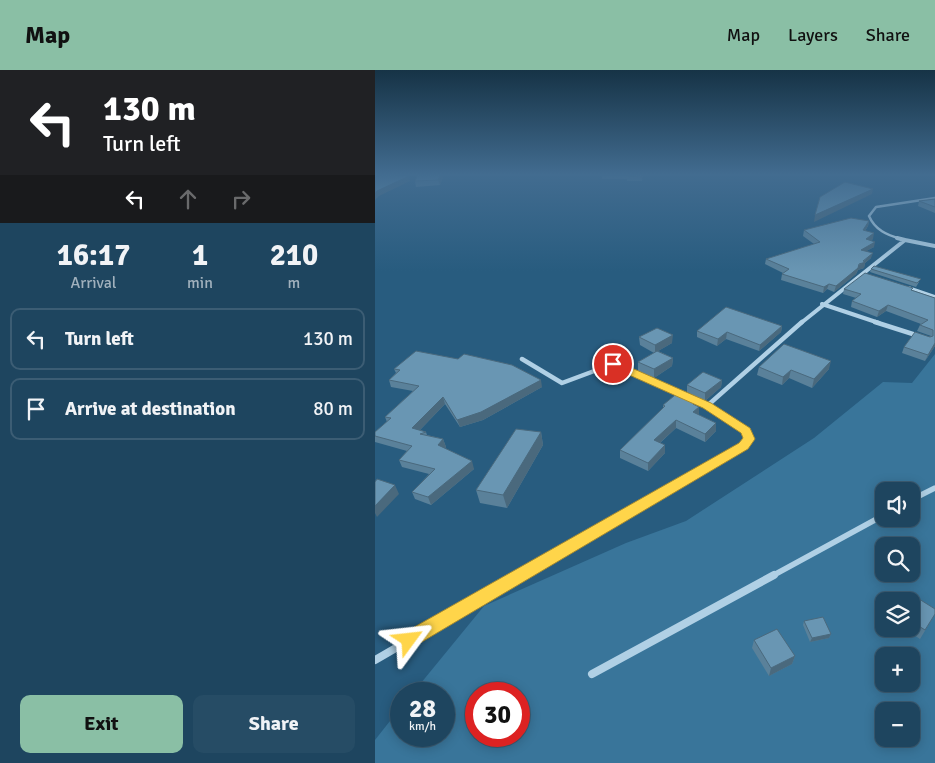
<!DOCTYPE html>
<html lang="en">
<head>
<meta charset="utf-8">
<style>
  :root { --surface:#1e455f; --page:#264c65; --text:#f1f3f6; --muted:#a1b1bd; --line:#3c5d74; --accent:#8abfa5 }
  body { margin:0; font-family:Signika,sans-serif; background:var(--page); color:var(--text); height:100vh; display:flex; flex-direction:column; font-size:19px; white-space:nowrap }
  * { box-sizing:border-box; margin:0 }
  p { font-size:16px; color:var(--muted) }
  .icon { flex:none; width:28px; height:28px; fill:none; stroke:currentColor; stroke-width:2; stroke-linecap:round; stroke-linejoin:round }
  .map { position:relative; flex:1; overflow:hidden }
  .panel { display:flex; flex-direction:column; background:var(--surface); width:375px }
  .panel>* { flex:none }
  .hud { background:#202124; color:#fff; overflow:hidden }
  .tools { position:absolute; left:500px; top:412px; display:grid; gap:10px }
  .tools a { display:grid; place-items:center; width:45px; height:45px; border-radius:10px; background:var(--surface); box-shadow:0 2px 12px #0003,0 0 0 1px var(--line); font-size:25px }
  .speed { position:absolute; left:15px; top:612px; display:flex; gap:10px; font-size:25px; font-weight:700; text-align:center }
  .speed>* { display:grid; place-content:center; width:65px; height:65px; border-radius:50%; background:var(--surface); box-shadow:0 2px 12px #0003,0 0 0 1px var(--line); line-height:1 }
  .speed small { font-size:12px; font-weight:400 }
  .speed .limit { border:8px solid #d22; background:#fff; color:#111 }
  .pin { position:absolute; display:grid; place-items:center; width:42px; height:42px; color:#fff; margin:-21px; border:2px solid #fff; border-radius:50%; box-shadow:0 1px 5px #0007 }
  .me { position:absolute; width:55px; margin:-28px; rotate:60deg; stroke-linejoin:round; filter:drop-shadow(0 0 4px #0008) }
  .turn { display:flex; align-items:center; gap:18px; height:105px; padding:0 20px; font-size:22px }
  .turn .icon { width:65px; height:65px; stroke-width:2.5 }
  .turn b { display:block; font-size:35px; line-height:42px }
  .lanes { display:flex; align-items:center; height:48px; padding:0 20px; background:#0003; justify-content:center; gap:25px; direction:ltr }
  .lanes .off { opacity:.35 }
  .eta { display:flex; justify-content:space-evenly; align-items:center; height:85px; text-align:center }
  .eta b { font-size:30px; font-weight:700; line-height:35px }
  .action { display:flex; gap:10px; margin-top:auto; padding:10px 20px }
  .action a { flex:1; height:58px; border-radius:10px; background:var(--accent); color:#111; font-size:20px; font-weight:700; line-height:58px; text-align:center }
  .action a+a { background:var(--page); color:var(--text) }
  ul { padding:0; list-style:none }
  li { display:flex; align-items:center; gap:15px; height:62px; margin:0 10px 8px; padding:0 10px; border:2px solid var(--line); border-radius:10px }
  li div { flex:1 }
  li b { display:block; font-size:19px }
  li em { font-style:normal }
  header { display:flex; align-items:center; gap:30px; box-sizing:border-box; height:70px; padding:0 25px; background:var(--accent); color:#111 }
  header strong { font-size:24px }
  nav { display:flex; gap:28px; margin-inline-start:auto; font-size:18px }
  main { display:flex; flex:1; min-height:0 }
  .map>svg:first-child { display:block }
  .green { fill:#39759a; fill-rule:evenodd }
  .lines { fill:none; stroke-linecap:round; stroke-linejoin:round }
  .street-far4 { stroke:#b0d0e5; stroke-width:2.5 }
  .street-far3 { stroke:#b0d0e5; stroke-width:4 }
  .street-far2 { stroke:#b0d0e5; stroke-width:4.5 }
  .street-far1 { stroke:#b0d0e5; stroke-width:5.5 }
  .street { stroke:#b0d0e5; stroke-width:8 }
  .wall { fill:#5a819a }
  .shaded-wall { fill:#4a697d }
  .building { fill:#6996b3; stroke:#4a697d }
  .route { fill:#ffd54a; stroke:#a68a30 }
</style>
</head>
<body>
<header>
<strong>Map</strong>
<nav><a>Map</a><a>Layers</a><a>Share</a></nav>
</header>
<main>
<section class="panel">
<div class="hud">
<div class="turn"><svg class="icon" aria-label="left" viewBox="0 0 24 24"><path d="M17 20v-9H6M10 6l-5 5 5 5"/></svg><div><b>130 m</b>Turn left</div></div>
<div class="lanes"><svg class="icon" aria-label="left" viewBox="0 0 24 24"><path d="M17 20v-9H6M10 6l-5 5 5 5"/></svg><svg class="icon off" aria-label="ahead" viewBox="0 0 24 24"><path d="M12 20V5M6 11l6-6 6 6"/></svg><svg class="icon off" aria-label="right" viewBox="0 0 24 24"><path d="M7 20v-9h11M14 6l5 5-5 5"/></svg></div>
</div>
<div class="eta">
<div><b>16:17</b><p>Arrival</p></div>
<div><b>1</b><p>min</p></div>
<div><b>210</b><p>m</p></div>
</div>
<ul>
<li><svg class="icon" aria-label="left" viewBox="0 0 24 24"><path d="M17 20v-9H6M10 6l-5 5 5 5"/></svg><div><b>Turn left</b></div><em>130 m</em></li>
<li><svg class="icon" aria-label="arrive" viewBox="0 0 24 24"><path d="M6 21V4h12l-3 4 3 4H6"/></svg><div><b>Arrive at destination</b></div><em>80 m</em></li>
</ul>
<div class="action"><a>Exit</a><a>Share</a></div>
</section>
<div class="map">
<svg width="560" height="693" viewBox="0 0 560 693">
  <rect width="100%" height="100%" fill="#285c7f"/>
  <path class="green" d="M560 284V693H0V670L26 637V666H69V624H37L109 536 251 473 311 451 439 368 508 312 537 313ZM509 421H536V449H509ZM509 476H536V504H509ZM509 531H536V559H509ZM509 586H536V614H509ZM101 624H144V666H101ZM509 641H536V669H509Z"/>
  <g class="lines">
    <path class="street-far4" d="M0 107 14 104
      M526 169C512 165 500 160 494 146L501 137 560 128"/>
    <path class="street-far3" d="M530 170 560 176
      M533 218 560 227
      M447 234 504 253
      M426 253 530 170 522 168"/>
    <path class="street-far2" d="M500 252 544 266
      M147 289 187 313 238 294 307 324
      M317 329 332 336
      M372 363 332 336 427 252"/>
    <path class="street-far1" d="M536 430 560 418
      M145 506 369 376 374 369 371 361
      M397 506 509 445"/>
    <path class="street" d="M0 590 147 505
      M217 604 399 505"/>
  </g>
  <path class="wall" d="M69 104 65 115 41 117 40 111Z
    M227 104H268L267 111H252V109H227Z
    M560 129V143L543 136 544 131Z
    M494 151 493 156 490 161 498 169 496 170 499 177 491 181 496 188 490 193 489 198 483 200 481 204 459 222 452 219 448 223 406 210 407 204 408 203 390 194 391 189 439 174 428 166 429 160Z
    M496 199 544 212 541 217 495 202Z
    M469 219 537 220 560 228V276L550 291 527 283 529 277 556 266 542 261 545 255 546 254 511 241 502 247 476 237 477 231 481 228 468 224Z
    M407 256 406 262 384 281 351 269 342 276 322 267V261Z
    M264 267 297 273 283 281 298 288 297 296 279 308 263 301V292L279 283 265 275Z
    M384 297 454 299 437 318 414 308 407 315 382 305Z
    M19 299 167 317 108 350 85 357 70 334 45 360 51 362 52 365 68 369 71 377 70 378 99 399 56 435 40 429 37 422 54 404 27 397 24 390 32 381 0 372V362L12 352 10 347 38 321 16 317 14 310 21 303Z
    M347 310 346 317 330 331 312 322V315Z
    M288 335 323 336V345L341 353V361L330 372 301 358 285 373 290 383 273 401 245 388V380L288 338Z
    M166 362 168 375 132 438 105 433 101 420Z
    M536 531 560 544 545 569 530 559H536Z
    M429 551 456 564 454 568 435 572 428 555Z
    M379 570 420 586 417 594 394 606 377 578Z"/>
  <path class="shaded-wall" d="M66 104H69L65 115 63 110Z
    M34 106 35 111 4 126 0 130V124L2 121Z
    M498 119 497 124 439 152 440 145Z
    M494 151 493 156 487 166 488 160Z
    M499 163 498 169 490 174 491 169Z
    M500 172 499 177 484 185 486 180Z
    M498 183 496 188 490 193 489 198 483 200 481 204 459 222 461 216Z
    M454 214 452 219 448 223 449 217Z
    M513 235 511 241 502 247 504 241Z
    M407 256 406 262 384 281 385 275Z
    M352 262 351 269 342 276 343 269Z
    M298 265 297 273 280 283V275Z
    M560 273V276L550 291 553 285Z
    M298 288 297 296 279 308V299Z
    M456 291 454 299 437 318 439 309Z
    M416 300 414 308 407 315 408 307Z
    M166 310 167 317 108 350 85 357 82 350Z
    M347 310 346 317 330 331V323Z
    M68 327 70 334 40 365 37 358Z
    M324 329 323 337 318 334Z
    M324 337V344L317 350 318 342Z
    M301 350V358L279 378V370Z
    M341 353V361L330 372V364Z
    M166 362 168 375 132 438 128 425Z
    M68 369 71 377 66 382 63 375Z
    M290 375V383L273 401V393Z
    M97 391 99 399 56 435 53 427Z
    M20 415 24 424 2 447 0 443V436Z
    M456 564 454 568 435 572 437 568Z
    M420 586 417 594 394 606 396 598Z"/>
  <path class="building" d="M9 104H17L34 106 2 121 0 124V107Z
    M43 104H66L63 110 40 111Z
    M253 104H267V107L252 106Z
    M470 112 498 119 440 145 445 127Z
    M560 129V137L544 131Z
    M476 148 494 151 488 160 499 163 491 169 500 172 486 180 498 183 488 191 491 192 484 194 483 198 461 216 454 214 449 217 407 204 414 199 391 189 445 172 429 160Z
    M499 196 546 209 542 213 496 199Z
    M490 203 538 218 536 220 560 228V273L553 285 529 277 540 262 555 267 558 266V260L545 255 553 250 513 235 504 241 477 231 486 224 469 219Z
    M351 237 407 256 385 275 352 262 343 269 322 261Z
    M282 258 298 265 280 275 264 267Z
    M409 274 456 291 439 309 416 300 408 307 384 297Z
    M41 281 83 289 89 284 137 295 166 310 106 342 82 350 68 327 37 358 51 362 45 364 68 369 63 375 97 391 53 427 37 422 60 399 24 390 37 376 0 366V362L16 348 10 347 44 316 14 310 25 300 19 299Z
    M282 281 298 288 279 299 263 292Z
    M328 302 347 310 330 323 312 315Z
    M305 321 324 329 318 334 324 337 318 342 341 353 330 364 301 350 279 370 290 375 273 393 245 380 290 336 288 335Z
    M141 359 166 362 128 425 101 420Z
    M2 409 20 415 0 436V412Z
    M533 522 560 539V544L550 560 536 551V531H527Z
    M448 547 456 564 437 568 429 551Z
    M402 559 420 586 396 598 379 570Z"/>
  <linearGradient id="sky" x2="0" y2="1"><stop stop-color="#163346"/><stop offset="0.52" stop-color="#426c90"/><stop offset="1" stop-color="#426c90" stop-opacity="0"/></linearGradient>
  <rect width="560" height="201" fill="url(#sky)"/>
  <path class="route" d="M234 291H241L336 333 375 358 380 369 373 379 40 576 34 578 27 576 25 570 27 564 364 373 368 368 366 363 328 338 234 296Z"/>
</svg>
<div class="tools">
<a><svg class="icon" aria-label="sound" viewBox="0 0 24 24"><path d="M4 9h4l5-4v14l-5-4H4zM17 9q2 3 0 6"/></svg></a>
<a><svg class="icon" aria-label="search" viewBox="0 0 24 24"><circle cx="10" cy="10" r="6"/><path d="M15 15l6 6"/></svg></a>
<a><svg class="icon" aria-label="layers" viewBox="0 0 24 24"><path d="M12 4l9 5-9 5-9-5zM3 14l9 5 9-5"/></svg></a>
<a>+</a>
<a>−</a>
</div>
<div class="speed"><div>28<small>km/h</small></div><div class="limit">30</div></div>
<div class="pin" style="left:238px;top:294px;background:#d93025"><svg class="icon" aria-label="arrive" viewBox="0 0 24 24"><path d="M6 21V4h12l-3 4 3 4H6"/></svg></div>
<svg class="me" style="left:34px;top:570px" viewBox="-20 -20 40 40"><path d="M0-17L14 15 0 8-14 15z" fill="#ffd54a" stroke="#fff" stroke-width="4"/></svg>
</div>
</main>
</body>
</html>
